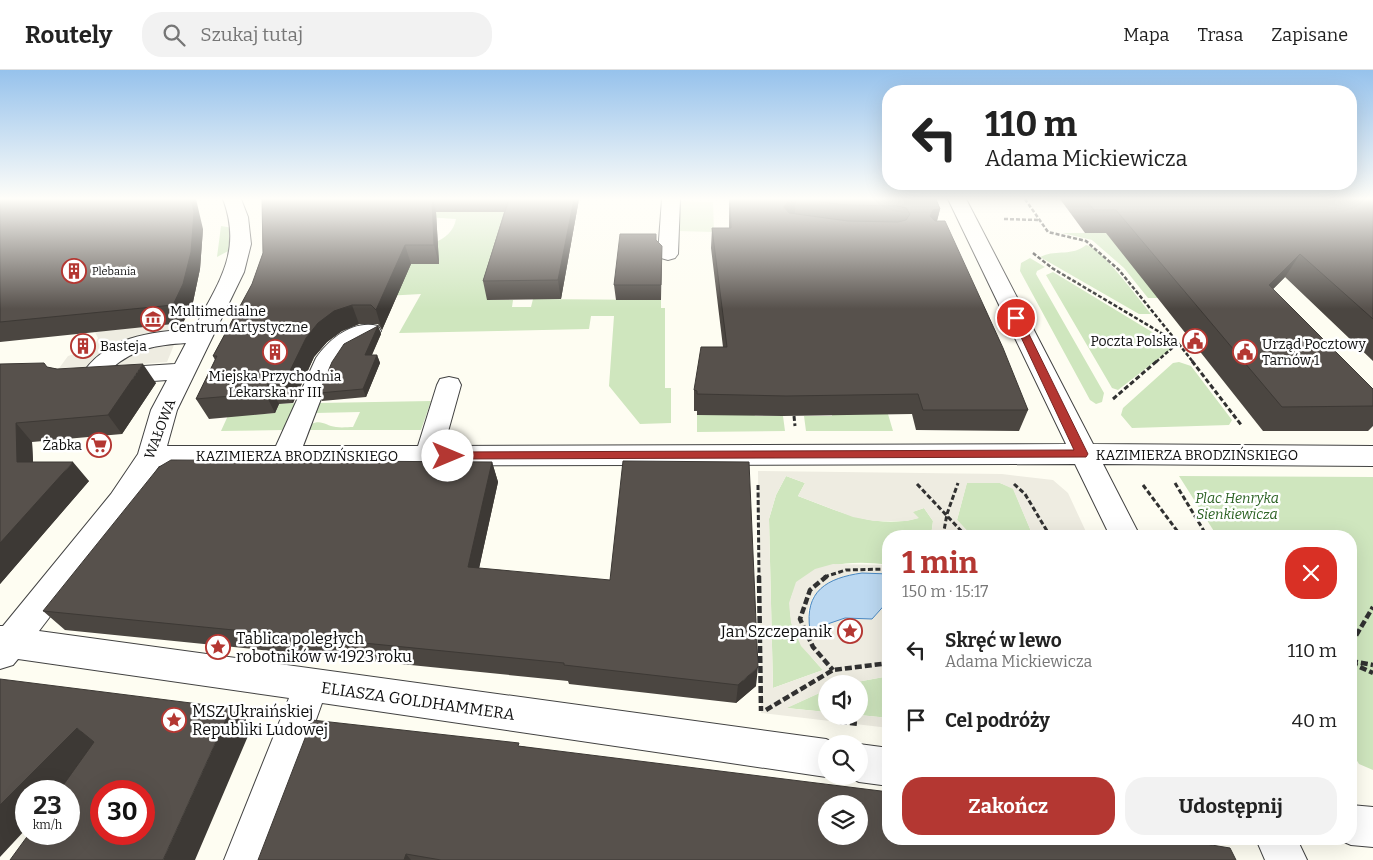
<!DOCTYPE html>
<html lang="pl">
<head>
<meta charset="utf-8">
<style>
  :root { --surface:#fff; --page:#f2f2f2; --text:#222; --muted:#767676; --line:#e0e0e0; --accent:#b43732 }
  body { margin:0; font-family:Bitter,serif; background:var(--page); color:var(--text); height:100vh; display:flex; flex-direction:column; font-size:19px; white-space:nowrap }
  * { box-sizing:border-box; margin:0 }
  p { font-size:16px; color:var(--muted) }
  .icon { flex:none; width:28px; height:28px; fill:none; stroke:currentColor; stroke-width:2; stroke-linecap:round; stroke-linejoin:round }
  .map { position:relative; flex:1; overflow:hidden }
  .side { position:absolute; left:882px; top:460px; width:475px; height:315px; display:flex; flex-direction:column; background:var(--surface); border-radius:20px; box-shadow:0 5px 20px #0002 }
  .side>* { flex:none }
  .guide { position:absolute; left:882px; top:15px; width:475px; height:105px; border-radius:20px; box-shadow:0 5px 20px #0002; background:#fff; color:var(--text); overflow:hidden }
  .controls { position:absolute; left:818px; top:605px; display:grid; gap:10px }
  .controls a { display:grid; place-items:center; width:50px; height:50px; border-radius:50%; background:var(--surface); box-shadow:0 5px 20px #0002; font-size:25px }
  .speed { position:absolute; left:15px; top:710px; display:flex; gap:10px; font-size:25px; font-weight:700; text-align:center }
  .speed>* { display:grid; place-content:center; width:65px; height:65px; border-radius:50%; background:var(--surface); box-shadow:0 5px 20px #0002; line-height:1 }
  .speed small { font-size:12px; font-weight:400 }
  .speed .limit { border:8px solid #d22; background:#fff; color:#111 }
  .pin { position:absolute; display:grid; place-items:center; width:42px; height:42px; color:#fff; margin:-21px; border:2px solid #fff; border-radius:50%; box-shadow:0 1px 5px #0007 }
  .me { position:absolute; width:55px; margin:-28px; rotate:90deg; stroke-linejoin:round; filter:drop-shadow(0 0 4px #0008) }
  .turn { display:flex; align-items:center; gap:18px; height:105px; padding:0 20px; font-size:22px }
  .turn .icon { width:65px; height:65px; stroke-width:2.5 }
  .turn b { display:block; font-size:35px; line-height:42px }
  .round { display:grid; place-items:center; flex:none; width:52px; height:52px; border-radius:20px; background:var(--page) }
  .headline { display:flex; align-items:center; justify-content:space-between; height:85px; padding:0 20px }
  h1 { font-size:30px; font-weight:700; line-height:38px; color:var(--accent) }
  .cta { display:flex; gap:10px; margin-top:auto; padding:10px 20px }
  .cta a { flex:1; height:58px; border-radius:20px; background:var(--accent); color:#fff; font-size:20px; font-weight:700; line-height:58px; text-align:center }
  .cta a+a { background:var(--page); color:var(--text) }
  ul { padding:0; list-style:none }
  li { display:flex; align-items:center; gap:15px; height:70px; padding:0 20px }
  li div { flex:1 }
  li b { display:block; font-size:19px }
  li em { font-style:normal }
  header { display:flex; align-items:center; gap:30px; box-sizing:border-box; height:70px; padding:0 25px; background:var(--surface); border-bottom:1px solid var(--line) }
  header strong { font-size:24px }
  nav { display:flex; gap:28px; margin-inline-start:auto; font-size:18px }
  .search { width:350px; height:45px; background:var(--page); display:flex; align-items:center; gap:12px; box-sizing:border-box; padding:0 18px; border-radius:20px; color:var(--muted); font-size:19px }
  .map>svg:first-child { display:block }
  .green { fill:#cfe6be }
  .pitch { fill:#e1eecf }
  .plaza { fill:#eeece1 }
  .water { fill:#bbd8f1; stroke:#4887c2 }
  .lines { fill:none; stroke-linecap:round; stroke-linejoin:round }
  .minor-casing { stroke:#424242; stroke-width:2 }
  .path-far2 { stroke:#313131; stroke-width:2.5; stroke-dasharray:4 2; stroke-linecap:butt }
  .path-far1 { stroke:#313131; stroke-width:3; stroke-dasharray:5 2.5; stroke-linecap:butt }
  .path { stroke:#313131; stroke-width:4.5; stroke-dasharray:7 3; stroke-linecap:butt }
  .minor { fill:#fff; fill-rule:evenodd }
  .wall { fill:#4b4641 }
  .shaded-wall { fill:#3d3935 }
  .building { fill:#57514c; stroke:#3d3935; fill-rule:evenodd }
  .route { fill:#b43732; stroke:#752420 }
  .labels { text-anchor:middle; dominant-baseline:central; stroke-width:5; stroke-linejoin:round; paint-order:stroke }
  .far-poi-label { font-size:11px; fill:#0f0f0f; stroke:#fff; text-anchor:start }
  .poi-label { font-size:14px; fill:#0f0f0f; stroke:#fff; text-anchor:start }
  .street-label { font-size:14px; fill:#0f0f0f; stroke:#fff }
  .park-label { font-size:14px; font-style:italic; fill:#2c6224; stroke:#fff }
  .near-poi-label { font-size:16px; fill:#0f0f0f; stroke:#fff; text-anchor:start }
  .near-street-label { font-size:16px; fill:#0f0f0f; stroke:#fff }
</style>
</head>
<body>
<header>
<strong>Routely</strong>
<div class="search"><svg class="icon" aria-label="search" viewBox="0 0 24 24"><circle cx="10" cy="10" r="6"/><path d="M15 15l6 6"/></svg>Szukaj tutaj</div>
<nav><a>Mapa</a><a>Trasa</a><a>Zapisane</a></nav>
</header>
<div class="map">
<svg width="1373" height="790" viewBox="0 0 1373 790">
  <rect width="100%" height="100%" fill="#fefdf2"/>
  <path class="green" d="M566 129 487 230H513L512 237H531L533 229 661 230V238H665V318H671V353L640 354 609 316 614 246H591L589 259 399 263 421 224 348 228 433 173C445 169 454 161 456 149L397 145Z
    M221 156 233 158 230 180 217 187Z
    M1062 163H1121L1158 228H1148L1124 198 1092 170Z
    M1086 175C1102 178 1139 230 1151 244H1139L1040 187C1056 179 1071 187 1086 175Z
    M1030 188 1045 197 1037 201 1036 204 1104 323 1102 332 1096 334 1090 330 1020 201 1021 193Z
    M1053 202 1162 268 1171 279 1118 320 1112 318 1046 205Z
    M1179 292 1191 296 1232 350 1229 355 1132 358 1121 345 1123 338 1173 293Z
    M431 331 421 360H308L311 354C322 349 326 356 336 357 342 358 348 357 353 357L360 342 315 343 319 333Z
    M297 333 284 360 221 361 231 339 250 345 275 343 279 334Z
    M832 343 888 344 893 361H806L804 346H832Z
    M754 344 755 346H783L785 361 697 362V345Z
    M786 406 805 413 798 426C837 441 877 460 918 448L912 442 924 438 933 451 931 466H889V495C803 482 753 527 823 600L773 618 769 449 776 425Z
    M1179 406 1373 407V700L1359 694 1351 681V466H1217Z
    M967 412 1000 413 1013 418 1033 466H972L957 450Z
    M889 606V648L859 645V614H846Z
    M826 620V642L786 638Z"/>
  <path class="pitch" d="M677 131 713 132 714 162 677 161Z"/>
  <path class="plaza" d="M183 253 167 292 57 301 68 286 89 279 95 274 98 268 95 262Z
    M758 401 1002 404 1053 410 1068 423 1088 466H1033L1013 419 1000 413H967L957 450 972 466H959L953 460 952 466H931L933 451 924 438 913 442 919 448 907 451H874L853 447 798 426 805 413 786 406 776 425 769 449 773 618 823 600 801 576 791 553 789 533 796 512 815 499 833 494 889 495V504L881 503 813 526 808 540 810 559 845 548 872 549 889 530V606L846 614H826V620L787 638 826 642V646L859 645 889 648V658L761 643Z"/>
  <path class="water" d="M862 503 889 504V530L872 549 845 548 810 560C804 521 827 508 862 503Z"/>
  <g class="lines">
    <defs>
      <path id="minor" d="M223 129H241L248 147 251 174 244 202 177 340 167 376H276L316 288C330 268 353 250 378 256L381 261C375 270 356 271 346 281 331 296 312 354 303 376H418L437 315 440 309 449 307 458 309 461 315 444 376 1066 374 948 129H966L1093 374 1373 376V396L1103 394 1140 466H1110L1075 394 159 396 131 440 39 561 826 669 837 674H826V707L322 633 266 790H224L289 628 18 589 13 595 0 599V556H3L111 424 138 384 151 340 167 310 111 314 102 311 92 315 83 312 80 307C106 266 149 262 194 259 218 213 243 182 223 129ZM186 273 175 294 112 298C135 278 157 275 186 273Z
        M662 129H680L678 184 675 188 668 190 661 188 658 184Z
        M859 674 889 678V716L859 712 846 706H859Z
        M1351 735 1373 737V777L1351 775 1337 769H1351Z
        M1256 769H1297L1307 790H1265Z"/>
    </defs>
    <use href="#minor" class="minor-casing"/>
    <path class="path-far2" d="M1025 129 1048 162 1086 171 1119 200 1178 273 1052 198 1033 183
      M1004 149 1039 150
      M1156 292 1178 273 1193 292"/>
    <path class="path-far1" d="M1192 291 1242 356
      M1113 329 1157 291
      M794 346 795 356
      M1175 413 1207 466
      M917 414 966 466
      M1014 414 1025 424 1050 466
      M758 415 759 507
      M1143 415 1181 466
      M943 466 947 444 958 413
      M824 507 846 500 889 499"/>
    <path class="path" d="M759 506 761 641
      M827 506 810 520 800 549 813 577 833 600
      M1351 574 1373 537
      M1351 591 1373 595
      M885 593 889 586
      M1351 593 1373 603
      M766 640 833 600 889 593
      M239 650 249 651 255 658
      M840 652 859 654"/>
    <use href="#minor" class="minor"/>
  </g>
  <path class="wall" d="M0 129 203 159 200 199 193 232 183 253 0 272Z
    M262 129H579L561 229 487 230 483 211 504 142H436L439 194H411L382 260 378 254H359L342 261 327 272 314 287 293 333 279 334 275 343 209 349 196 329 215 290 213 286 252 214 263 183Z
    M729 129H936L940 139 937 151 1028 340 1019 361 916 360 912 344 783 346 697 345V341H694V320L723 277 711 178 712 158H729Z
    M1060 129H1373V291L1285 207 1273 219 1373 319V356L1368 361H1263L1106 163H1085Z
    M656 171 662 176 661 230H616L614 215Z
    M378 256 381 264 372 285H377L380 293 366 327 322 331 319 323Z
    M0 294 47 297 57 299 156 313 122 364 32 372 33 392 89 411 0 514Z
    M492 392 498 412 479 498 756 616 736 633 569 614 568 611 65 560 43 541Z
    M520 676 1236 790H258Z"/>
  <path class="shaded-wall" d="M191 129H196L203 159 200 199 193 232 183 253 173 235Z
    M432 129H433L436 142 439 194 434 175Z
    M574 129H579L561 229 558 210Z
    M796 129 794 148 786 150 784 137 788 131Z
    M940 139 935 158 930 146 933 140Z
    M405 175 411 194 382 260 376 240Z
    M1300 184 1285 207 1254 238 1269 215Z
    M352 235 359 254 342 261 327 272 314 287 293 333 284 313 306 268 318 253 334 241Z
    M378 256 381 264 368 293 365 285Z
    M377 285 380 293 366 327 363 319Z
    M143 294 156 313 122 364 108 345Z
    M268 314 279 334 275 343 265 323Z
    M16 353 32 372 34 410 17 392Z
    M73 392 89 411 0 514V473Z
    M492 392 498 412 475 517 468 497Z
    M758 597 756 616 736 633 738 615Z
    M231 638 251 659 195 790H163Z
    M77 658 104 678 63 721H26V759L0 787V735Z
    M406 784 411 790H404Z"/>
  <path class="building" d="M0 129H191L194 142 191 182 183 214 173 235 0 252Z
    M262 129H432L434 175H405L376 240 371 235H352L334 241 318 253 306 268 284 313 268 314 265 323 196 329 217 286H213L252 214 263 183Z
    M509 129H574L558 210 483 211Z
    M730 129H936L940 139 933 140 930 146 935 151H945L1003 278 1028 340H923L918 324 786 326 697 324V321L694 320 701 277H727L712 158H731ZM796 129 848 135 898 136 906 138 910 144 906 150 898 152 848 151 789 143 784 137 788 131Z
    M1085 129H1373V249L1300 184 1269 215 1373 319V336L1282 337 1116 140H1094Z
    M620 164H656V170L662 176 661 215H614Z
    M378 256 365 285H377L363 319 319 323 332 292 344 274Z
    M44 293 47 297 57 299 143 294 108 345 16 353 17 392H73L0 473V294Z
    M171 390 492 392 468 497 610 510 623 391 749 392 758 597 738 615 564 595V593L43 541 159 397Z
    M0 609 231 638 163 790H10L29 764H69V721H59L94 672 77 658 0 735ZM101 721H144V764H101Z
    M312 650 519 673 518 676 889 722V769H1175L1230 778 1236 790H441L406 784 404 790H258ZM826 734H859V766H826Z"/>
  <linearGradient id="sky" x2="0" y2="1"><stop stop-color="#96c2ec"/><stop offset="0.54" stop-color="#fffef9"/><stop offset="1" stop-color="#fffef9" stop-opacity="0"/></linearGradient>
  <rect width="1373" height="239" fill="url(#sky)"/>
  <path class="route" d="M1013 247 1021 248 1088 384 1086 387 448 389 442 386 448 382 1074 380 1012 248Z"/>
  <defs>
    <symbol id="building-ring" viewBox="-11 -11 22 22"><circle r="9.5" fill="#fff" stroke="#b43732" stroke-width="1.5"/><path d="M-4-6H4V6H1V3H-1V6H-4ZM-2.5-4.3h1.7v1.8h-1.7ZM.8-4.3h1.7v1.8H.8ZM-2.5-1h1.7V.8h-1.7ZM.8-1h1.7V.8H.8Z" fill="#b43732"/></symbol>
    <symbol id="museum-ring" viewBox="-11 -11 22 22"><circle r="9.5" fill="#fff" stroke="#b43732" stroke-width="1.5"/><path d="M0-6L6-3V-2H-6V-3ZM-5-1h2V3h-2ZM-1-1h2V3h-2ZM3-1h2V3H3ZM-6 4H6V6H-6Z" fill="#b43732"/></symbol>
    <symbol id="civic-ring" viewBox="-11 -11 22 22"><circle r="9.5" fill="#fff" stroke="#b43732" stroke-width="1.5"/><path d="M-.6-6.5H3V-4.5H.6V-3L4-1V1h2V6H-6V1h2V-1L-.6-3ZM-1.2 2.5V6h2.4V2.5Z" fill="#b43732"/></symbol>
    <symbol id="supermarket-ring" viewBox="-11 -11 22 22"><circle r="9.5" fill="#fff" stroke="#b43732" stroke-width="1.5"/><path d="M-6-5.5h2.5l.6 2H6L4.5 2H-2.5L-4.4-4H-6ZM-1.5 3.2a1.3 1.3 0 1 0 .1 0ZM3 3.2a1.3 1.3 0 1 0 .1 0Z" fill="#b43732"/></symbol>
    <symbol id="sight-ring" viewBox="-11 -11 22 22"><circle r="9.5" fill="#fff" stroke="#b43732" stroke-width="1.5"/><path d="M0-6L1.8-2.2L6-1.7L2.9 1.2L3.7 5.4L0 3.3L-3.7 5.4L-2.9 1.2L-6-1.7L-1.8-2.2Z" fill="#b43732"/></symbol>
  </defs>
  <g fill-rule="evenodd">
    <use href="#building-ring" x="60" y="187" width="28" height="28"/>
    <use href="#museum-ring" x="139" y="235" width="28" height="28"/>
    <use href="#civic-ring" x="1181" y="257" width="28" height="28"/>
    <use href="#building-ring" x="69" y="262" width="28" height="28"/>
    <use href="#building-ring" x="261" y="268" width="28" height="28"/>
    <use href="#civic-ring" x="1231" y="268" width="28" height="28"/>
    <use href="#supermarket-ring" x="85" y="361" width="28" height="28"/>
    <use href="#sight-ring" x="836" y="547" width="28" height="28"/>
    <use href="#sight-ring" x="204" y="563" width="28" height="28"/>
    <use href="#sight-ring" x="160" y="636" width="28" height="28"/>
  </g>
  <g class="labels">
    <g class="far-poi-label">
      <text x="92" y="201">Plebania</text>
    </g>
    <g class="poi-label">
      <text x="170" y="241">Multimedialne<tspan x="170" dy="16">Centrum Artystyczne</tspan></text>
      <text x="1178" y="271" text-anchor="end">Poczta Polska</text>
      <text x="1262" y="274">Urząd Pocztowy<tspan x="1262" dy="16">Tarnów 1</tspan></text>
      <text x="100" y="276">Basteja</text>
      <text x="275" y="306" text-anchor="middle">Miejska Przychodnia<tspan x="275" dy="16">Lekarska nr III</tspan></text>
      <text x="82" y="375" text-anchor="end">Żabka</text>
    </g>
    <g class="street-label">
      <text transform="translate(160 359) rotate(-69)">WAŁOWA</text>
      <text x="1197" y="385">KAZIMIERZA BRODZIŃSKIEGO</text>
      <text x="297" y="386">KAZIMIERZA BRODZIŃSKIEGO</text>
    </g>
    <g class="park-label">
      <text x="1237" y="428">Plac Henryka<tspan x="1237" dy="16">Sienkiewicza</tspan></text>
    </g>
    <g class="near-poi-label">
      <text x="832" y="561" text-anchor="end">Jan Szczepanik</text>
      <text x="236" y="568">Tablica poległych<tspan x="236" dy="18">robotników w 1923 roku</tspan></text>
      <text x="192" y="641">MSZ Ukraińskiej<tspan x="192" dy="18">Republiki Ludowej</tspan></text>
    </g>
    <g class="near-street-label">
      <text transform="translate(418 631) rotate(8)">ELIASZA GOLDHAMMERA</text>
    </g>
  </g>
</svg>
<div class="controls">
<a><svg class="icon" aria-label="sound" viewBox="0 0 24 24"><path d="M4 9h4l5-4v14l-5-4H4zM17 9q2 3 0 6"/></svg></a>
<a><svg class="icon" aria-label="search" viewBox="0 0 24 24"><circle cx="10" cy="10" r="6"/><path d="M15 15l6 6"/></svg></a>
<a><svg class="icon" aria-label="layers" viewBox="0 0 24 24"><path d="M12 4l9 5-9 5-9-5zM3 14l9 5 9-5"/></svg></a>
</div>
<div class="speed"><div>23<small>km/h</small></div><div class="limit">30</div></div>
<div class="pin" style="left:1016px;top:248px;background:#d93025"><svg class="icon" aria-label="arrive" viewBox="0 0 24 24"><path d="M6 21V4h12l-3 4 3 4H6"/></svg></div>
<svg class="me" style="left:448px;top:386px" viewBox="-20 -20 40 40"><circle r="19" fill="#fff"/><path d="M0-13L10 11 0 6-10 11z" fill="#b43732"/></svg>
<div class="guide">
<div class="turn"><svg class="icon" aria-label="left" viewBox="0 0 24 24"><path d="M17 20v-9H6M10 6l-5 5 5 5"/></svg><div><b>110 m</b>Adama Mickiewicza</div></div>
</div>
<section class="side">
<div class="headline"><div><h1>1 min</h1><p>150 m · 15:17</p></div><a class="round" style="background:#d93025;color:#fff"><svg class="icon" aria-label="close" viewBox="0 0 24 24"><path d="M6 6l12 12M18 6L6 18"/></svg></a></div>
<ul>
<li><svg class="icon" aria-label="left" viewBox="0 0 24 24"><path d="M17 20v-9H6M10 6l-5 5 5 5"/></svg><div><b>Skręć w lewo</b><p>Adama Mickiewicza</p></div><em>110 m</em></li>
<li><svg class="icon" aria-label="arrive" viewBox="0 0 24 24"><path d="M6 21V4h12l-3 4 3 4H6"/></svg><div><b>Cel podróży</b></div><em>40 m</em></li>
</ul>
<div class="cta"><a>Zakończ</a><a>Udostępnij</a></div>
</section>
</div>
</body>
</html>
